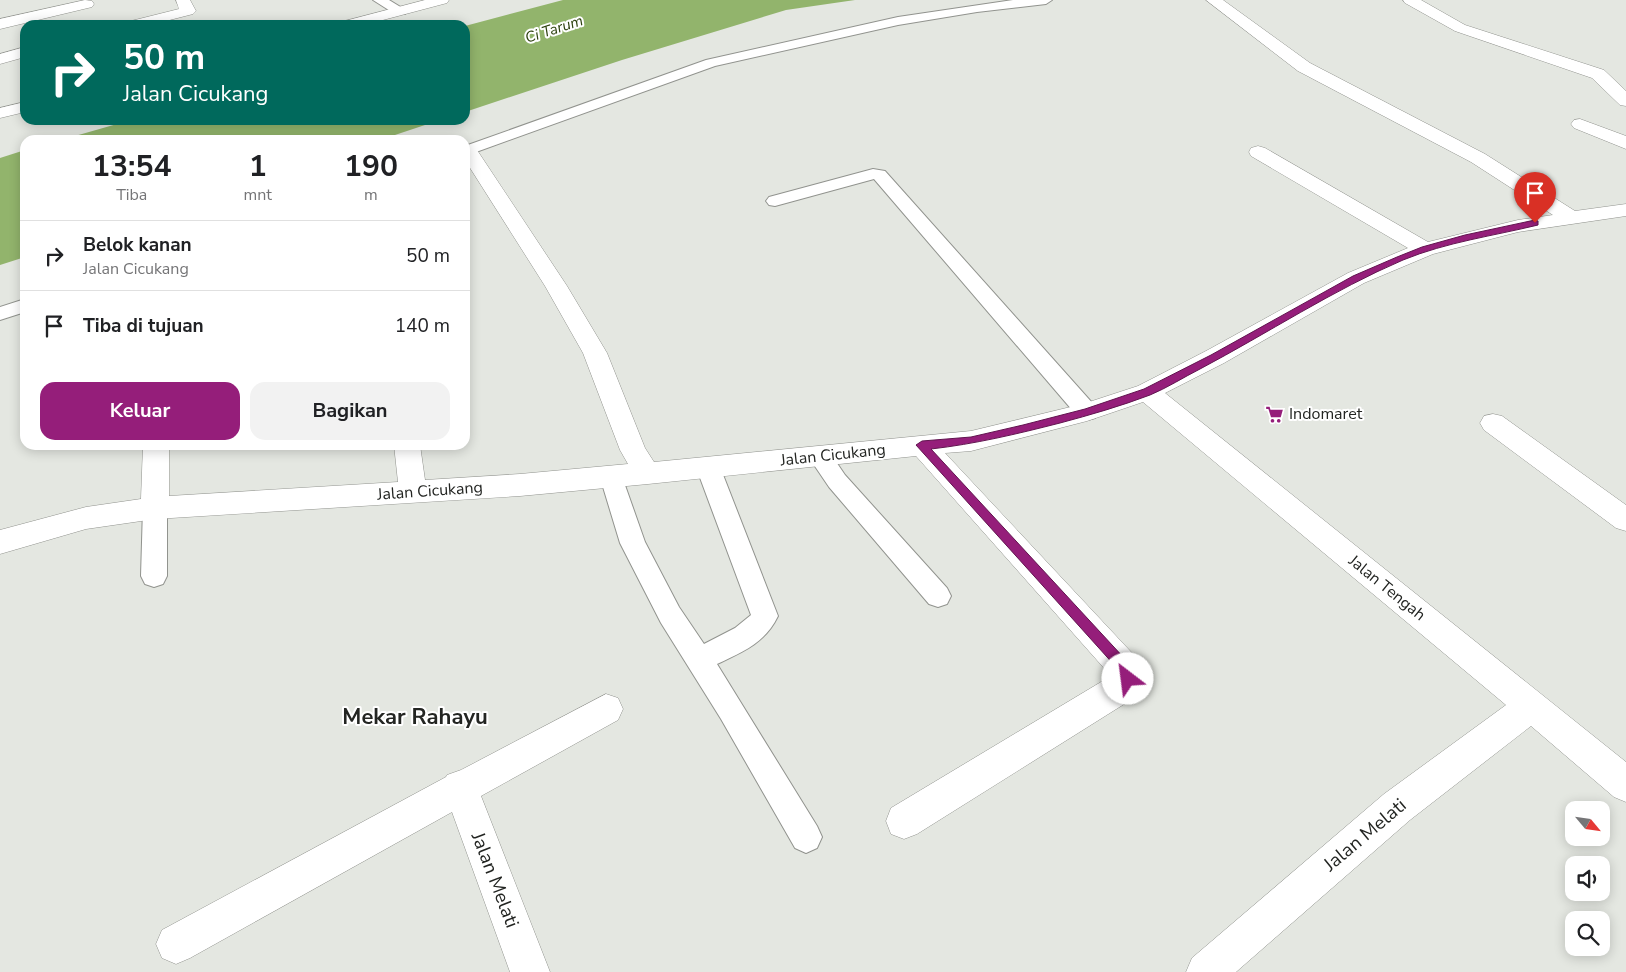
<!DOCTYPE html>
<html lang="id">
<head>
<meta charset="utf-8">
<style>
  :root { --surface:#fff; --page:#f2f2f2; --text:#202124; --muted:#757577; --line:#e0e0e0; --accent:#951e7a }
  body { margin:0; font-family:"Nunito Sans",sans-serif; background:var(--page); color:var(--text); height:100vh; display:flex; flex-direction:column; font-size:19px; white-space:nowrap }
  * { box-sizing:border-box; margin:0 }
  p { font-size:16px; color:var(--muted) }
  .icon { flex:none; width:28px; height:28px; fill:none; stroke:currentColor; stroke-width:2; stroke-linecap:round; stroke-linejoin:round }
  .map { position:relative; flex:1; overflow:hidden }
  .details { position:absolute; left:20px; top:135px; width:450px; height:315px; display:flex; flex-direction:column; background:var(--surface); border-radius:15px; box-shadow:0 2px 12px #0003 }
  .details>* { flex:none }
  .hud { position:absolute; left:20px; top:20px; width:450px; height:105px; border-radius:15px; box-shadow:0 2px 12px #0003; background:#00695c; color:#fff; overflow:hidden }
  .needle { width:32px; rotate:119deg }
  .tools { position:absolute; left:1565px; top:801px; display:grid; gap:10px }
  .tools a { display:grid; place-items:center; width:45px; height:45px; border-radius:10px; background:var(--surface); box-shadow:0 2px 12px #0003; font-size:25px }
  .pin { position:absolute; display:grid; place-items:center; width:42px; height:42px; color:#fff; margin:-51px -21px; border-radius:50% 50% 50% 0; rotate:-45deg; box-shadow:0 0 5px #0007 }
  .pin .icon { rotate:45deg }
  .me { position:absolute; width:55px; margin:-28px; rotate:330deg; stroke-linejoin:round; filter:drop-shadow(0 0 4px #0008) }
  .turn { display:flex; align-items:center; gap:18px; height:105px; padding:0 20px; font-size:22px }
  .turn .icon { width:65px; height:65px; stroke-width:2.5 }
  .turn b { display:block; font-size:35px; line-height:42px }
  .eta { display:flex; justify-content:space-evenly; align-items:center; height:85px; text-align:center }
  .eta b { font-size:30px; font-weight:700; line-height:35px }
  .primary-button { display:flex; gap:10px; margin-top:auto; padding:10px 20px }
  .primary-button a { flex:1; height:58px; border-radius:15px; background:var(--accent); color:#fff; font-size:20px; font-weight:700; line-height:58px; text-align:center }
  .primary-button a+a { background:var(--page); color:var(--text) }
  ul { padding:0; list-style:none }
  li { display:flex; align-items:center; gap:15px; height:70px; padding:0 20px; border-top:1px solid var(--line) }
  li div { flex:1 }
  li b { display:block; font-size:19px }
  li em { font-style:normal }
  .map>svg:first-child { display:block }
  .water { fill:#92b46c }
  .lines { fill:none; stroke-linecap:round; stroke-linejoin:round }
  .service-casing { stroke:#91938e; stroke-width:2 }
  .minor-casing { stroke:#91938e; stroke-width:1 }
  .service { fill:#fff; fill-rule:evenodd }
  .minor { fill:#fff; fill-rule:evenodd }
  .route { fill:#951e7a; stroke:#61144f }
  .labels { text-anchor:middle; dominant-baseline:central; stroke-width:4; stroke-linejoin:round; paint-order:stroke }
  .far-water-label { font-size:15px; font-style:italic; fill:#2c410d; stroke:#fff }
  .poi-label { font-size:16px; fill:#232522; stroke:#fff; text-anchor:start }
  .street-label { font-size:16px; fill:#232522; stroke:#fff }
  .near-street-label { font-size:19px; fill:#232522; stroke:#fff }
  .near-quarter-label { font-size:22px; font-weight:bold; fill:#232522; stroke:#fff }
</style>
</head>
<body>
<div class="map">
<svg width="1626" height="972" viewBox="0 0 1626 972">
  <rect width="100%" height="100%" fill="#e4e7e1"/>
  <path class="water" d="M563 0H855L786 10 622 60 465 112V26Z
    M131 120H440L380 140H61Z
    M25 150V257L0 265V158Z"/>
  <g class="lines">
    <defs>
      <path id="service" d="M373 0H389L407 11 405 14H395Z
        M1013 0H1052L1046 4 977 12 898 25 715 66 465 156V146L706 60 898 17Z
        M873 169 885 171 1095 406 1098 412 1095 418 1087 420 1079 418 874 179 775 206 769 205 766 201 769 197Z
        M25 299V312L0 320V307Z
        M820 447 828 450 845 475 947 588 951 596 947 604 938 607 929 604 829 487 808 456 812 450Z
        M708 458 716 461 720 467 778 616C765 643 743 652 717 664L817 826 822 837 817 848 806 853 795 848 721 719 661 623 620 543 600 477 604 471 612 468 620 471 645 542 679 607 704 644 735 628 751 615 696 467 700 461Z
        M155 499 164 501 167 508V576L163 584 154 587 145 584 141 576 143 508 146 501Z"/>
      <path id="minor" d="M85 0 92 1 94 4 92 7 0 29V19Z
        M176 0H190L196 11 193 14 150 25H124L127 22 179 9Z
        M425 0H449L447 3 364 25H338L341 22Z
        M1206 0H1223L1310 63 1485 154 1575 211 1626 204V216L1518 232 1433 254 1364 283 1224 363 1165 393 1626 762V802L1614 797 1531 726 1410 820 1236 972H1186L1192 958 1384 794 1506 705 1143 402 1087 421 971 451 945 453 1132 653C1143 670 1145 677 1137 696L917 834 904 839 891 834 886 821 891 808 1111 676 916 456 648 484 520 496 155 519 86 529 0 554V530L86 507 141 499 143 445H169V496L398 482 394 445H420L425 480 520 474 628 464 620 450 583 353 545 286 465 160V145L475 146 477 150 567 286 607 353 645 448 654 462 971 431 1083 404 1138 386 1206 351 1348 273 1408 248 1251 156 1249 152 1251 148 1258 146 1265 148 1428 242 1518 220 1553 215 1471 162 1298 71Z
        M1403 0H1421L1465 25 1604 70 1626 91V106L1620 105 1592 78 1455 31 1405 3Z
        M25 47V57L0 64V54Z
        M25 102V112L0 118V108Z
        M1580 119 1626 136V149L1574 128 1571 124 1574 120Z
        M1493 414 1502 416 1626 505V531L1616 528 1484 430 1480 423 1484 416Z
        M606 694 618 698 623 709 618 720 481 796 550 972H510L452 812 190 958 176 964 162 958 156 944 162 930 446 777 447 775 461 770Z"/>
    </defs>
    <use href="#service" class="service-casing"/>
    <use href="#minor" class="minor-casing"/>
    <use href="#service" class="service"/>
    <use href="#minor" class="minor"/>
  </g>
  <path class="route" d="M1535 220 1538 221V225C1493 236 1447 242 1403 260 1333 290 1268 333 1200 369 1184 377 1167 388 1150 395 1121 406 1090 415 1060 423 1017 434 975 444 931 449L1125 659C1130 666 1137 674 1133 683L1128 685 1123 683 1116 667 916 445 922 441 971 437 1023 425 1085 409 1144 389 1211 355 1353 276 1397 257 1422 247 1465 235Z"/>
  <defs>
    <symbol id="supermarket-bare" viewBox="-9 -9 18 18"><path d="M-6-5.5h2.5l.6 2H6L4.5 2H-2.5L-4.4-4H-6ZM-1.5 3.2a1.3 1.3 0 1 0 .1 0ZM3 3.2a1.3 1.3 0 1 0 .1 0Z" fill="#951e7a" stroke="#fff" stroke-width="2.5" paint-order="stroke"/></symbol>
  </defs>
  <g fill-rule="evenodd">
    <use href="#supermarket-bare" x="1262" y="402" width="25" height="25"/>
  </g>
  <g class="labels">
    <g class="far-water-label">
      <text transform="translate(554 29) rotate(-18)">Ci Tarum</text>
    </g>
    <g class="poi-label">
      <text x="1289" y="414">Indomaret</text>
    </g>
    <g class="street-label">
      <text transform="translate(833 455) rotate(-6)">Jalan Cicukang</text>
      <text transform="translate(430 491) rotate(-4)">Jalan Cicukang</text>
      <text transform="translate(1387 588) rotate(39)">Jalan Tengah</text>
    </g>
    <g class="near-street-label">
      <text transform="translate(1365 835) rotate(-40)">Jalan Melati</text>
      <text transform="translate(495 880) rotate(69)">Jalan Melati</text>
    </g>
    <g class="near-quarter-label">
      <text x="415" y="717">Mekar Rahayu</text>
    </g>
  </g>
</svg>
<div class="tools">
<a><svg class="needle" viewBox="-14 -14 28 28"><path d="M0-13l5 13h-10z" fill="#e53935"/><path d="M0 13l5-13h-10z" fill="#757577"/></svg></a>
<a><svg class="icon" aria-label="sound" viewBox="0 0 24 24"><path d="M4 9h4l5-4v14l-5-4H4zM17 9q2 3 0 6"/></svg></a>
<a><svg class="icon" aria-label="search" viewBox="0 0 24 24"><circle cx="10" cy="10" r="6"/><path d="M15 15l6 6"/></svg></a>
</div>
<div class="pin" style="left:1535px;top:223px;background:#d93025"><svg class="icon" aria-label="arrive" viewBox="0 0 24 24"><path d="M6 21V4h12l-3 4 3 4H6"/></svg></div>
<svg class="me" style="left:1128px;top:679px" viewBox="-20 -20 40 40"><circle r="19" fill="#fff"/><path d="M0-13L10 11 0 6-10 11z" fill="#951e7a"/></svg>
<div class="hud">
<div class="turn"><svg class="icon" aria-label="right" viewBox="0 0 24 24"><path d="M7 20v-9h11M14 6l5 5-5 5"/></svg><div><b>50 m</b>Jalan Cicukang</div></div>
</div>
<section class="details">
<div class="eta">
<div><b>13:54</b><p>Tiba</p></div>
<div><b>1</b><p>mnt</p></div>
<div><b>190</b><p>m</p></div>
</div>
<ul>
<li><svg class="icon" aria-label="right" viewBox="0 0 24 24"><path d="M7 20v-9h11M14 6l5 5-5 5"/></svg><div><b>Belok kanan</b><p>Jalan Cicukang</p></div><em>50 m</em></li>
<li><svg class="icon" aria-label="arrive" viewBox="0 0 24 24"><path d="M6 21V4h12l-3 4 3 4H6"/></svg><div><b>Tiba di tujuan</b></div><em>140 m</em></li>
</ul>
<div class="primary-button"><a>Keluar</a><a>Bagikan</a></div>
</section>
</div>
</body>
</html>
